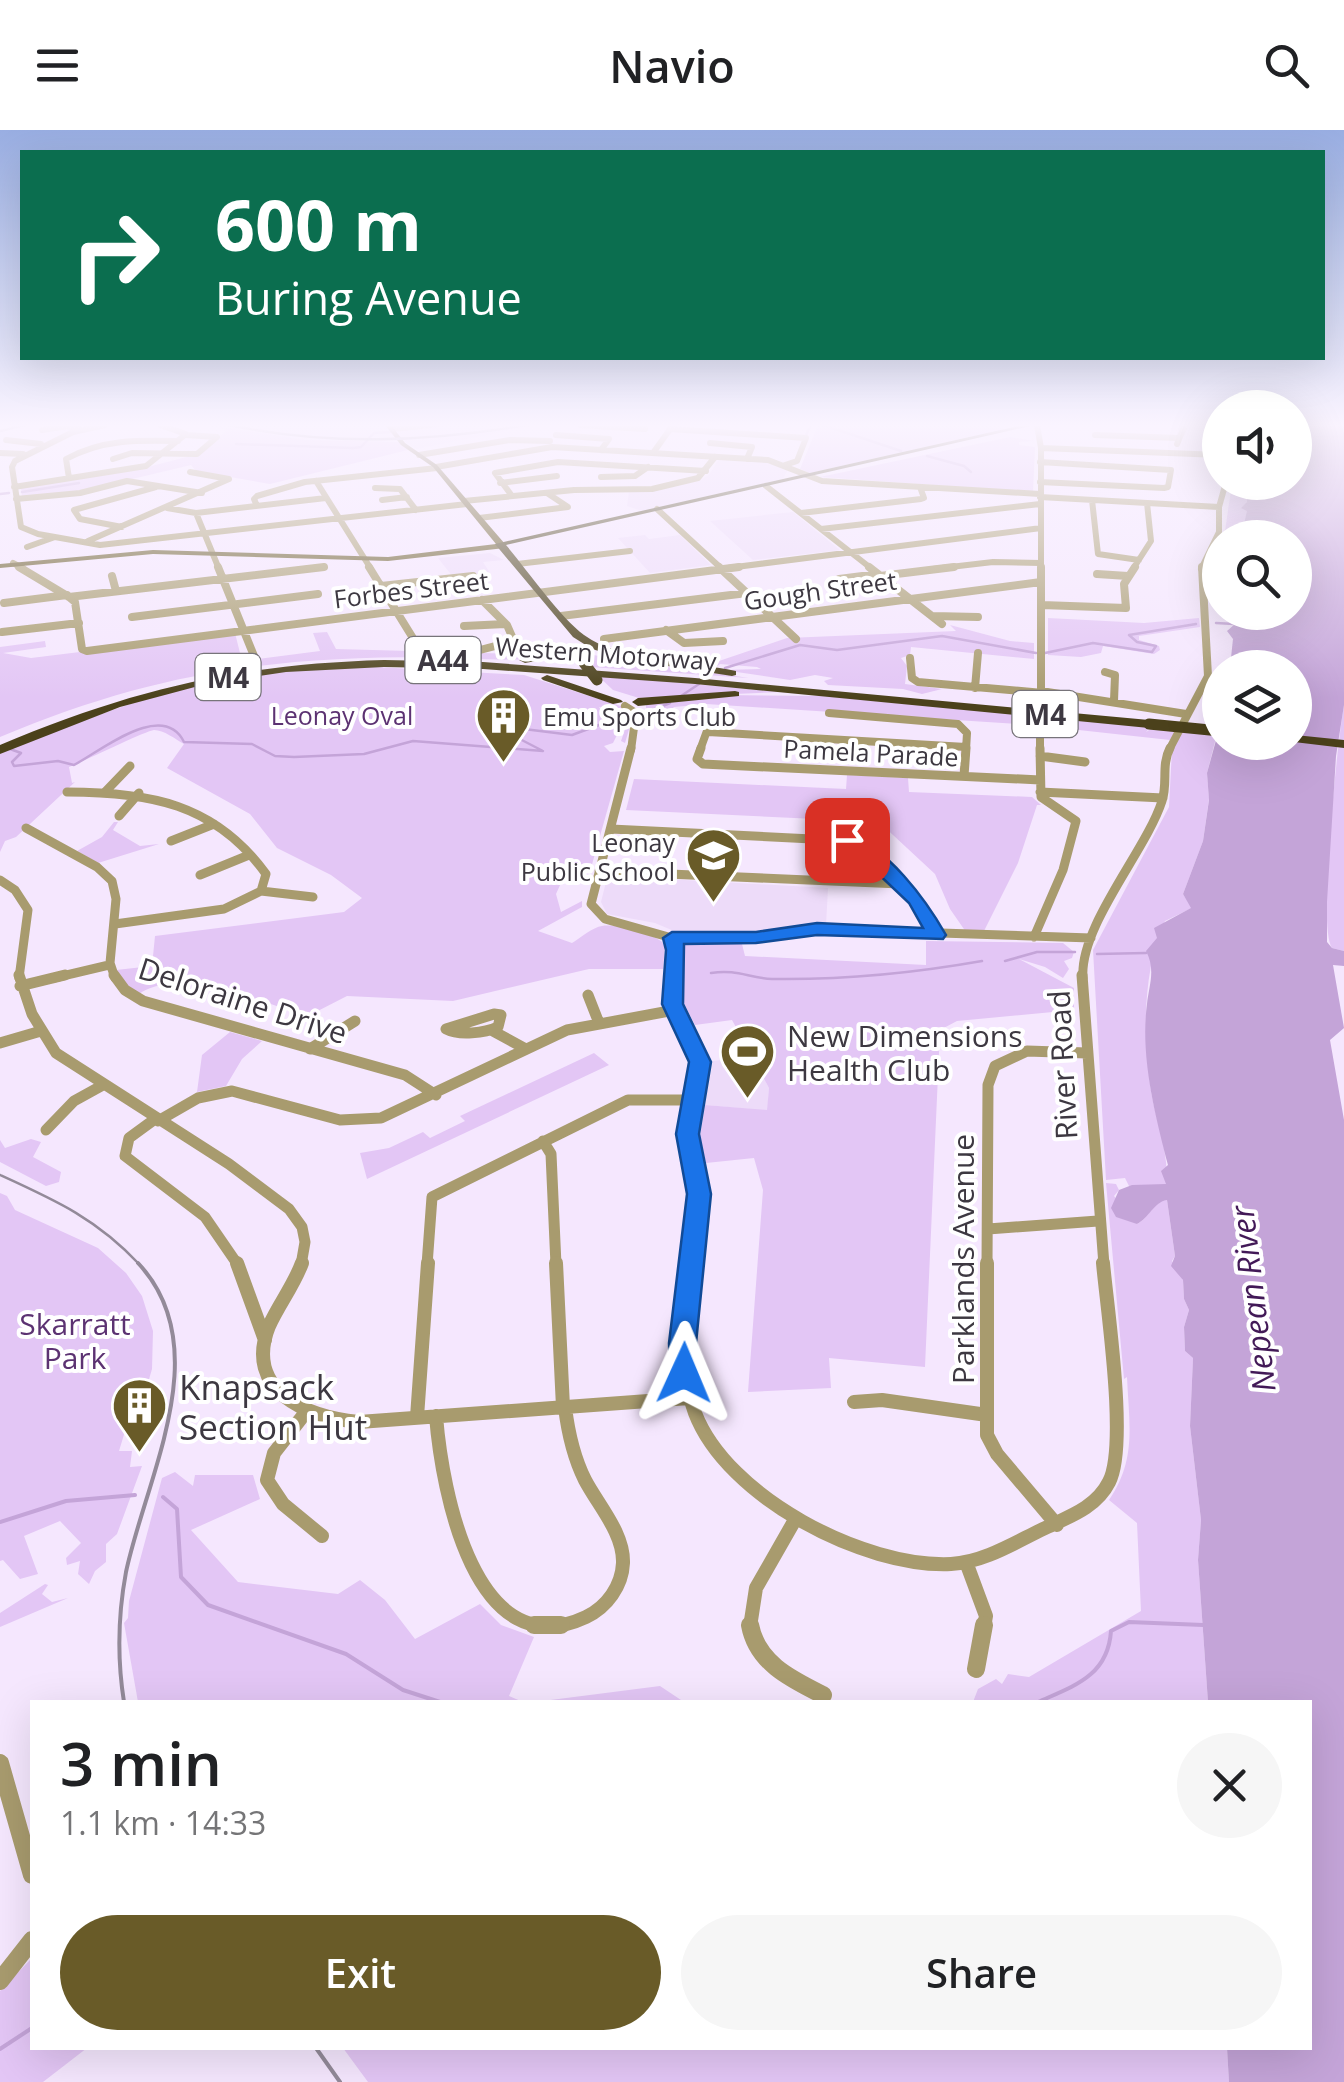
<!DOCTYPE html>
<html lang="en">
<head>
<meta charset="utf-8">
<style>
  :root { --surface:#fff; --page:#f6f6f6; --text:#202124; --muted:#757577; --accent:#695b28 }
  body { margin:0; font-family:"Open Sans",sans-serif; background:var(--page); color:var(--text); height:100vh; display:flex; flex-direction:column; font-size:38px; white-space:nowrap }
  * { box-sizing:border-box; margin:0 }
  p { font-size:32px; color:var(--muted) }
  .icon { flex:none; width:55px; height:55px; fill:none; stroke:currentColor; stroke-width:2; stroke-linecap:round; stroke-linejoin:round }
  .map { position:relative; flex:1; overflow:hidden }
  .panel { position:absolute; left:30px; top:1570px; width:1282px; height:350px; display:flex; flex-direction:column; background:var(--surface); border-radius:0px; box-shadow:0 10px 40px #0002 }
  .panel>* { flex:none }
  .top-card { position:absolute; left:20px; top:20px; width:1305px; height:210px; border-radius:0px; box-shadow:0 10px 40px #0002; background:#0b6e4f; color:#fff; overflow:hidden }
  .controls { position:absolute; left:1202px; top:260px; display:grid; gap:20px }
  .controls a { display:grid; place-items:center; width:110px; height:110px; border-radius:50%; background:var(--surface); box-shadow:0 10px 40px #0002; font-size:50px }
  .pin { position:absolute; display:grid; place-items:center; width:85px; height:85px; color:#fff; margin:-42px; border-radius:20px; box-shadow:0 5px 15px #0006 }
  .me { position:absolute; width:110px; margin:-55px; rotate:1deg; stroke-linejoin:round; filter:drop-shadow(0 0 8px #0008) }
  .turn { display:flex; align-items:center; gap:35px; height:210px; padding:0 30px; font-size:45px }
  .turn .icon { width:130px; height:130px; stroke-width:2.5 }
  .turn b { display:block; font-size:70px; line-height:85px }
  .round { display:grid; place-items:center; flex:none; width:105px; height:105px; border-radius:52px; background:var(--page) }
  .head { display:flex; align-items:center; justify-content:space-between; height:170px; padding:0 30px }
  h1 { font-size:60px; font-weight:600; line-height:75px }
  .cta { display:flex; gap:20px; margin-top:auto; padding:20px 30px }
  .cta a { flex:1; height:115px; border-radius:60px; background:var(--accent); color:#fff; font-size:40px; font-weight:600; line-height:115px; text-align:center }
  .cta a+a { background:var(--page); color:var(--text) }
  header { display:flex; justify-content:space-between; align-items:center; height:130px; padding:0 30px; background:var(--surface); font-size:45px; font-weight:600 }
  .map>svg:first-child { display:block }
  .built { fill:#eddbf9 }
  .green { fill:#e3c6f5 }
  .water { fill:#c4a4d8 }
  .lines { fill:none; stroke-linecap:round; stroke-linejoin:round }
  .stream-far1 { stroke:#c4a4d8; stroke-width:2.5 }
  .stream { stroke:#c4a4d8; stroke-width:4 }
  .minor-far5 { stroke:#a89b6e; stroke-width:6 }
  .minor-far4 { stroke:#a89b6e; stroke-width:8 }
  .minor-far3 { stroke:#a89b6e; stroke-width:9 }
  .minor-far2 { stroke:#a89b6e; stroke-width:11 }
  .minor-far1 { stroke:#a89b6e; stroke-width:14 }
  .minor { stroke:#a89b6e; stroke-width:18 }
  .major { fill:#665824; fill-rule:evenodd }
  .highway { fill:#4b411b; fill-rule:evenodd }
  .rail-far1 { stroke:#938a99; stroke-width:2.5 }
  .rail { stroke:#938a99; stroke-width:4 }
  .highway-bridge { stroke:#4b411b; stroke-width:11 }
  .route { fill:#1a73e8; stroke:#114b97; stroke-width:2.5 }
  .labels { text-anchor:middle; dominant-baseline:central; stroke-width:8; stroke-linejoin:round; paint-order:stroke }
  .far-street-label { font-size:25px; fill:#3d3841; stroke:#fff }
  .far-park-label { font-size:25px; fill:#5c3272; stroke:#fff }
  .far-poi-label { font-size:25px; fill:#3d3841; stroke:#fff; text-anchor:start }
  .shield { fill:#fff; stroke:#77747a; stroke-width:2.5 }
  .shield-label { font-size:28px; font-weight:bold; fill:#3d3841 }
  .street-label { font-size:30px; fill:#3d3841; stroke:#fff }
  .poi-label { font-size:30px; fill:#3d3841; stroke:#fff; text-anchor:start }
  .park-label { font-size:30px; fill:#5c3272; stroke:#fff }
  .water-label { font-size:32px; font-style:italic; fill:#421957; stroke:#fff }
  .near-poi-label { font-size:35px; fill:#3d3841; stroke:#fff; text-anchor:start }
</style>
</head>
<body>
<header><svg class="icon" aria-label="menu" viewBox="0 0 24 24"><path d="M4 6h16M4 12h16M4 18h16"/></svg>Navio<svg class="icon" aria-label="search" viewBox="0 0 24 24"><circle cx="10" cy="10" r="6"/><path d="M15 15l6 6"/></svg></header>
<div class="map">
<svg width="1344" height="1952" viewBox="0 0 1344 1952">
  <rect width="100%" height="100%" fill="#f5e7fe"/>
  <path class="built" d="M201 295H538L416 319 404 311 412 307 357 315 315 314Z
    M719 329 769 332 788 339 783 349 642 381 627 376 629 362 700 350 709 345Z
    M793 382 840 420 753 430 710 391Z
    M645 405 649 409 680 405 711 435 650 443 618 408Z
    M490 423 504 430 483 432 490 443 453 447 438 428Z
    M613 746 828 758 826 795 753 803 674 801 655 793 607 784 601 772 607 748Z
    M751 926 769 958 767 987 751 979 705 975 713 931Z"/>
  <path class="green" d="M208 295 305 310 399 312 408 320 270 354 196 341 191 335 86 360 22 367 21 358 140 339 202 323 227 300Z
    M818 295H997L1004 299 810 343 800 339Z
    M1010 307 1035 311 1019 312V315L1035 317 1033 362 820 347Z
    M1232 353H1249V379L1241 407 1224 408Z
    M1048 488 1144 493 1199 488 1200 497 1139 506V510L1159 516 1160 520 1154 524 1103 516 1101 523 1081 527 1048 525Z
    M950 495 1010 511 1034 513V529L911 517 910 525 901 528 907 536 905 554 942 559 922 564 903 559 828 555 824 551 833 548 815 545 790 550 723 540 761 539 757 537 720 534 714 539 627 523 639 521 719 531 787 508 956 501Z
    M327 502 336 519 524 524 569 518C544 536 472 528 441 527 273 526 155 542 0 607V517L45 511 46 517 3 523 31 528 235 503 242 531 320 521 313 503Z
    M593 525 749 548 591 537 587 528Z
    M376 537 524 545 627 578 633 586 625 613 621 611 629 588 621 581 599 577 605 586 619 584 625 589 613 613 604 616 610 622 624 621 591 738 566 742 556 764 561 782 582 771V777L538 801 572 813C580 808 593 797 602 796 616 793 657 804 665 815L663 839H589L453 871 347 866 308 886C267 874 176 836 139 864L127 857 116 840 152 836 155 806 344 782 362 768 331 745 277 718 250 684 167 638 184 614C175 609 164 600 154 600 145 601 85 631 69 637L72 653 75 652 16 707 5 711 0 722V623C60 599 120 575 183 558 245 542 312 538 376 537Z
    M597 545 779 562 639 568 613 560Z
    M724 565 823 566 1150 597 1146 602 1154 597 1176 599 1170 610 1033 595 706 574 674 577 661 589 646 591V573Z
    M1344 575V821L1332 818C1317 797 1338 610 1344 575Z
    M1213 592H1220L1207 643 1209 669 1203 711 1183 764 1192 778 1165 791C1143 839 1143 902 1150 954 1154 988 1170 1021 1166 1055L1129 1056 1125 1048 1106 1050 1093 820 1169 677 1172 619 1183 600 1208 603Z
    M847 645 908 648 909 662 1032 667 1041 675H1037L1018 733 983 803 966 802 950 779 935 744 879 692 626 680 634 649 846 659Z
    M114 692H118L113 700 140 716 159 714 98 733 77 721 102 707Z
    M926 811 1063 813 1074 822 1072 828 1064 831 1069 839 1063 848 1045 837 1019 829 1074 858V880L957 891 940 900 925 1237 829 1228 831 1258 748 1262 763 1060 754 1028 706 1033 700 1007 705 975 767 980 769 958 732 890 695 895 679 865 684 814H742L745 826 926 835Z
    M230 902 262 911 242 929 226 956 197 962 202 925Z
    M594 923 609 935 367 1049 360 1023 389 1018 423 1002 430 1008 465 991 460 986Z
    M31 1009 41 1012 33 1027 61 1042 59 1052 46 1056 0 1032V1010L5 1018Z
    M1106 1053 1116 1054 1119 1060 1114 1066 1137 1094C1149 1088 1154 1071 1167 1070L1175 1126 1172 1131 1183 1150 1184 1169 1189 1180 1184 1197 1185 1221 1193 1228 1190 1296 1201 1390 1198 1430 1208 1572H973L978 1559 996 1549 1002 1554 1008 1544 1029 1547 1141 1481 1137 1393 1109 1370C1137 1329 1129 1294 1127 1247L1124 1249Z
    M0 1063 7 1066 15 1080 98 1118 126 1143 142 1166 153 1201 152 1239 143 1270 126 1298 119 1321H132L130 1337 142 1336 117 1404 106 1414V1432L95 1441 89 1454 78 1444 80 1431 67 1435 66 1428 81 1413 60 1391 24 1406 38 1444 20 1449 3 1430 0 1431Z
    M175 1342 193 1356 195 1345H253L260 1369 191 1400 238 1452 338 1464 360 1450 385 1470 415 1509 480 1474 501 1495 534 1507 509 1566 523 1572H138L124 1493 128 1488 129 1471 162 1348Z
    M45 1454 48 1455 42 1464 52 1472 68 1468 0 1497V1483Z
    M660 1556 684 1572H535Z
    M32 1828V1918H87L43 1952H0V1861Z
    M343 1918H1227L1229 1952H368Z"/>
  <path class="water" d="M1295 295H1344V575L1336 626 1327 772V812L1332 818 1344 821V836L1333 835 1344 898 1330 910 1344 990V1952H1229L1227 1918H1310V1572H1208L1198 1430 1201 1390 1190 1296 1193 1228 1185 1221 1184 1197 1189 1180 1184 1169 1183 1150 1171 1136 1175 1126 1167 1070C1154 1072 1149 1088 1137 1094L1116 1087 1111 1078 1119 1060 1132 1055 1166 1054 1161 1041 1168 1035C1155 985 1140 926 1147 874 1149 855 1156 840 1146 821L1157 808 1154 798 1191 778 1183 764 1203 711 1209 670 1207 643 1220 596V612H1295V538L1230 537 1233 509 1227 501 1235 494 1230 483 1295 482V408L1241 407 1247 381 1241 378 1247 372 1248 353 1295 352Z"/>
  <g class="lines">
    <path class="stream-far1" d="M823 295 901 321
      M430 297 445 295
      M806 305 811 295
      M236 314 353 318 361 317 374 303 390 302
      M927 326 964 336 971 342
      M22 362 79 353
      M0 364 9 363
      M1216 493 1234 494
      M1045 523 1093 513 1152 522 1156 516 1137 512 1129 505 1196 494
      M725 538 800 515 837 520 942 506 1036 523
      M703 545 707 543
      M681 566 699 554
      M648 582 670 573
      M524 599 572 605 618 588
      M10 619 21 623 12 632 14 636 58 631 74 635C102 620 163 570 184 612L252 614 275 626 294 627 364 624 413 611 543 621 514 606 516 601
      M1097 824 1146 823
      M1005 831 1037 822H1075
      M711 843C738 839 748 848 772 849 841 850 914 843 982 831"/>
    <path class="stream" d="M163 1367 177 1379 181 1447 208 1475 346 1524 403 1560 440 1572
      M0 1392 66 1371 135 1365
      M1038 1572C1074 1556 1108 1546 1111 1501L1129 1492 1203 1495
      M0 1919 32 1898"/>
    <path class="minor-far5" d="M105 295 73 302 15 331 12 337 21 397 38 404 100 415 467 374
      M580 295 645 299
      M1037 295 1041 318V439
      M392 299 430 295
      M670 299 806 308 797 331 785 335
      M42 300 67 296 79 299
      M556 305 609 309 601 320
      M1095 305 1179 308
      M6 310 41 314
      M710 313 752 317 747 329
      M1177 314 1185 295
      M1041 318 1220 325
      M0 323 23 324
      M653 323 673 295
      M419 325 510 310 550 311
      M113 329 132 323 197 324 217 307 186 305
      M1040 332 1171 340 1168 357 1164 358 1040 352
      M436 337 552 317 768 330 822 351 1040 364
      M190 342 229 349
      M601 347 635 346 648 337
      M69 348 66 329C102 309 138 310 178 311
      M316 351 371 439
      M500 353 557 346
      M766 356 872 439
      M14 357 146 336 186 304 160 295
      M375 358 400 359 416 380
      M512 366 495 343 558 332 706 341
      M1040 367 1219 377
      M16 369 80 363 127 351 202 363
      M382 370 407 367
      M1092 370 1098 424 1139 430
      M464 371 574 360 652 359 698 348 715 327
      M257 376 254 369 257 366 305 352 437 338
      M167 378 196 383 326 368
      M657 379 722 439
      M196 383 219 439
      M801 383 921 369 924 368 920 357
      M479 388 568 377 547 363
      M122 397 80 389 74 380 156 357
      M821 399 1040 374
      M88 411 229 349
      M27 417 55 407
      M13 433 24 439
      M517 434 630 421
      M304 439 324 437
      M720 439 1041 398
      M933 439 993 432 1041 433
      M1133 439 1151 411 1147 373
      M1201 439 1219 402V377L1226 352"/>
    <path class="minor-far4" d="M19 437 69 467 324 437
      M218 437 254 526
      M369 437 416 513 480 520 514 511 507 495 482 470
      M719 437 796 509
      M869 437 942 494
      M1041 437V561L1186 584
      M1097 444 1128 446
      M112 446 116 461
      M880 446 954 437
      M839 449 878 444
      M381 456 473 446
      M69 467 75 472 82 519 87 521 739 437
      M4 473 67 465
      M1042 475 1126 478 1124 454 1135 437
      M561 486 747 463
      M933 486 978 487
      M132 487 318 464
      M464 496 505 494
      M666 500 684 513 723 511
      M2 502 79 493
      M604 509 1041 452
      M910 528 912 548 918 552 1043 563
      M1105 542 1115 545 1114 571
      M975 558 978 523
      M625 576 636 583 631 620
      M829 583 958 594 967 603 966 620
      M1040 597V620
      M708 602 966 617
      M700 620 712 587
      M1169 620 1208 546 1202 437"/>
    <path class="minor-far3" d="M631 618 591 774 605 789 672 808 676 820 674 848
      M701 618 697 629 703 634 1040 650
      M1040 626 1085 632
      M964 646 966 618
      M67 662C148 662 215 673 266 744L261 761 224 779 115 794
      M105 662 130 636
      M1040 662 1163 668
      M119 686 139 663
      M26 698 97 737 112 751 116 769 110 833 115 848
      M611 699 852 711 917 770 936 805
      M171 711 214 694
      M599 741 900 754
      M200 745 249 725
      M0 750 15 760 28 780 19 848
      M261 761 313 767
      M1034 807 1063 740 1076 691 1041 667 1040 618
      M672 808H747L817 799 1091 808
      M54 848 109 835
      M1083 848C1079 796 1146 721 1162 671 1168 653 1161 635 1170 618"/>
    <path class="minor-far2" d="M19 845 32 884 56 923 229 1034 289 1079 302 1097 305 1112 301 1135
      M114 845 125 860 143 871 405 945 436 965
      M675 845 673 874 700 934 687 1004 699 1064 692 1135
      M1082 845 1104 1135
      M20 856 65 845
      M588 865 599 893
      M494 884 501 885 498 897C485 903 459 906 446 899Z
      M491 900 526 919
      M0 913 41 901
      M310 919 355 891
      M155 989 129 1008 125 1026 205 1087 238 1135
      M158 991 198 968 232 961 340 990 381 988 567 900 675 880
      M46 1000 74 971 103 955
      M543 1011 551 1024 556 1135
      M988 1099 1098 1091
      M427 1135 432 1067 628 970H694
      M987 1135 988 955 995 936 1027 921 1087 923"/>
    <path class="minor-far1" d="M237 1133 265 1210
      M302 1133C294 1155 279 1174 269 1196 243 1261 307 1287 359 1292L689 1268
      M556 1133 563 1277
      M692 1133C687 1183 676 1234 695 1283 727 1367 864 1438 951 1434 984 1432 1014 1413 1043 1399 1068 1387 1096 1378 1109 1352 1128 1316 1107 1178 1103 1133
      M987 1133V1305L997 1324 1057 1395
      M854 1272 882 1270 987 1285
      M306 1282 274 1323 267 1350 283 1374 322 1406
      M436 1286C442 1361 475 1539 586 1487 607 1477 622 1456 623 1433 624 1403 598 1375 585 1350 574 1328 568 1302 565 1277
      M417 1287 428 1133
      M966 1432 986 1486 984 1497
      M750 1497 756 1458 796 1388"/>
    <path class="minor" d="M534 1495H561
      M750 1495C757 1533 791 1549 823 1565
      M976 1539 984 1495
      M0 1633 32 1745
      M0 1851 32 1810"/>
    <path class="major" d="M385 295H391L405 313 437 335 505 414V418L388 431 153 424 0 438V434L153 420 388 427 496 414 433 337 401 315Z"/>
    <path class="highway" d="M1022 295H1035L506 415C527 440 560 487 584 505 621 532 691 531 736 541V545L732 546 629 530 592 519 573 507 495 414Z
      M570 519 576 522 574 524 525 533 519 530Z
      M384 530 483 532 695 548 1149 590 1155 594 1149 598 695 554 483 539 384 537 286 542 206 554 120 577 0 624V615C133 559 240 534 384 530Z
      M547 545 621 570 623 572 613 574 543 550 541 548Z
      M735 561 739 562V566L638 576 632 572 638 568Z
      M1295 605 1344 610V618L1294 612Z"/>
    <path class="rail-far1" d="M229 295C330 316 426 312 527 295
      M0 301 25 295
      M0 1045C57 1071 97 1089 140 1135"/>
    <path class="rail" d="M124 1572C117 1528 118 1485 126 1442 146 1347 218 1218 138 1133
      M316 1918 340 1952"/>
    <path class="highway-bridge" d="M584 533 597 550
      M1149 594 1220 601"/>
  </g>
  <linearGradient id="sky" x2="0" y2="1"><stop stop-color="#99aee2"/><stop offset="0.52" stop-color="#faf4ff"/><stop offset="1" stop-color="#faf4ff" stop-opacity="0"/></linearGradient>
  <rect width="1344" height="568" fill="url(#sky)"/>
  <path class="route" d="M847 705C887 716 926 770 946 805L943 809 817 805 756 813 684 814 683 874 711 932 699 1004 711 1064 696 1213 698 1243 694 1250 684 1253 674 1250 670 1243 669 1213 687 1064 676 1004 689 932 662 874 666 820 663 808 672 802H756L817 793 923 798 909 773 851 718 840 714V707Z"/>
  <defs>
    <symbol id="building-pin" viewBox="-11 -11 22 30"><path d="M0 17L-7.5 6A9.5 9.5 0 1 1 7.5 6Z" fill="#695b28" stroke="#fff"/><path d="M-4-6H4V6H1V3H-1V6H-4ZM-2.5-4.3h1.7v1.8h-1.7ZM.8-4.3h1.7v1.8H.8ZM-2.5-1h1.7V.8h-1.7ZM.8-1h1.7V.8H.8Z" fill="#fff"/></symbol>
    <symbol id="school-pin" viewBox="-11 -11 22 30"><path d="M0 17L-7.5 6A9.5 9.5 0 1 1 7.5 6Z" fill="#695b28" stroke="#fff"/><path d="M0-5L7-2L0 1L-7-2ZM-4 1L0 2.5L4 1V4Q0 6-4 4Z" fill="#fff"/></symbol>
    <symbol id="stadium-pin" viewBox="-11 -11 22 30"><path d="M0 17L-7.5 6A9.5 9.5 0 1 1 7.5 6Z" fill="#695b28" stroke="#fff"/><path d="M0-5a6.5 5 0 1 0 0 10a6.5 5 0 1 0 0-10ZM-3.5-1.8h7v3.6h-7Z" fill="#fff"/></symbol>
  </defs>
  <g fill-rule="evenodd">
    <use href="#building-pin" x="472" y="554" width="63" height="86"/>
    <use href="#school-pin" x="682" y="694" width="63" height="86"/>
    <use href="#stadium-pin" x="716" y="890" width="63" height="86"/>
    <use href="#building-pin" x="108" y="1244" width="63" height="86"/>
  </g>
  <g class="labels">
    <g class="far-street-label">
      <text transform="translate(411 459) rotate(-7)">Forbes Street</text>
      <text transform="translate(820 460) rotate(-8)">Gough Street</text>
      <text transform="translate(606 523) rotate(4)">Western Motorway</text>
      <text transform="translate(871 622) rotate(3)">Pamela Parade</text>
    </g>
    <g class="far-park-label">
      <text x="342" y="585">Leonay Oval</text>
    </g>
    <g class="far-poi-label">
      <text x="543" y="586">Emu Sports Club</text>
      <text x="675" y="712" text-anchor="end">Leonay<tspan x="675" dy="29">Public School</tspan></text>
    </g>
    <g class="shield">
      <rect x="405.5" y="507" width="75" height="46" rx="8"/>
      <rect x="195.5" y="524" width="65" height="46" rx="8"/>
      <rect x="1012.5" y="561" width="65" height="46" rx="8"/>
    </g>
    <g class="shield-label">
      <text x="443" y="530">A44</text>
      <text x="228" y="547">M4</text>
      <text x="1045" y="584">M4</text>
    </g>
    <g class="street-label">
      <text transform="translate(243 870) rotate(18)">Deloraine Drive</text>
      <text transform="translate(1062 935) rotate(-93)">River Road</text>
      <text transform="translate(962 1129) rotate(-90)">Parklands Avenue</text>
    </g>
    <g class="poi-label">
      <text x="787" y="905">New Dimensions<tspan x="787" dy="34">Health Club</tspan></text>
    </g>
    <g class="park-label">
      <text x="75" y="1193">Skarratt<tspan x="75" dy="34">Park</tspan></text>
    </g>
    <g class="water-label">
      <text transform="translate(1252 1169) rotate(-97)">Nepean River</text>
    </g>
    <g class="near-poi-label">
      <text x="179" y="1256">Knapsack<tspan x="179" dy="40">Section Hut</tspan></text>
    </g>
  </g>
</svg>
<div class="controls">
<a><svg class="icon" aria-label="sound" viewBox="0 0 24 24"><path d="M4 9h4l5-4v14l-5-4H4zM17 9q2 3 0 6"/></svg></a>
<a><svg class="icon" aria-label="search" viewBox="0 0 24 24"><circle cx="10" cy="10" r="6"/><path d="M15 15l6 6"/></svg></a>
<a><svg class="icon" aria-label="layers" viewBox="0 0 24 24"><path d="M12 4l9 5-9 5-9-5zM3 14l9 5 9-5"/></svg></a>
</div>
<div class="pin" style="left:847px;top:710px;background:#d93025"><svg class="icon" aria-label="arrive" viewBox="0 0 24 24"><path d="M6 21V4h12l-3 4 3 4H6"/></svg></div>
<svg class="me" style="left:684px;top:1243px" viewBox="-20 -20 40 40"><path d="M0-17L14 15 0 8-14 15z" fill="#1a73e8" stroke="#fff" stroke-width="4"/></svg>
<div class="top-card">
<div class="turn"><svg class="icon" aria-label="right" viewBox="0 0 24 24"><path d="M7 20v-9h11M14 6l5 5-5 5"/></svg><div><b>600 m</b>Buring Avenue</div></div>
</div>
<section class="panel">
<div class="head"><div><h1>3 min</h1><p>1.1 km · 14:33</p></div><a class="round"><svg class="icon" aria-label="close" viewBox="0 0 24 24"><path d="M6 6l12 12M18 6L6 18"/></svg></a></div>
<div class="cta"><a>Exit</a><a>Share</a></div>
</section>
</div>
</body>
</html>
